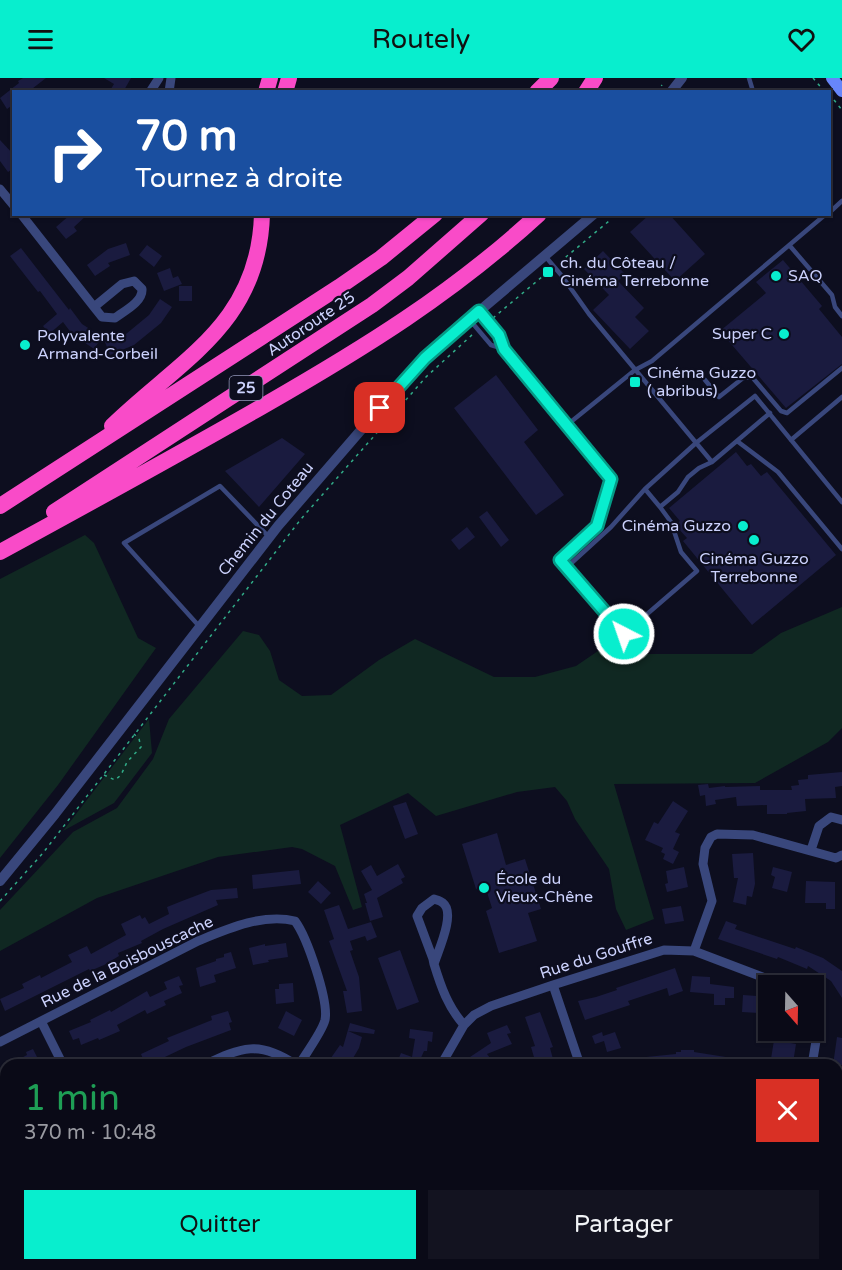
<!DOCTYPE html>
<html lang="fr">
<head>
<meta charset="utf-8">
<style>
  :root { --surface:#0a0a17; --page:#131320; --text:#f1f3f6; --muted:#999aa1; --line:#2a2b36; --accent:#08eece }
  body { margin:0; font-family:"Varela Round",sans-serif; background:var(--page); color:var(--text); height:100vh; display:flex; flex-direction:column; font-size:22px; white-space:nowrap }
  * { box-sizing:border-box; margin:0 }
  p { font-size:20px; color:var(--muted) }
  .icon { flex:none; width:33px; height:33px; fill:none; stroke:currentColor; stroke-width:2; stroke-linecap:round; stroke-linejoin:round }
  .map { position:relative; flex:1; overflow:hidden }
  .side { position:absolute; left:0px; top:981px; width:843px; height:212px; display:flex; flex-direction:column; background:var(--surface); border-radius:18px 18px 0 0; box-shadow:0 2px 4px #0004,0 0 0 2px var(--line) }
  .side>* { flex:none }
  .hud { position:absolute; left:12px; top:12px; width:819px; height:126px; border-radius:0px; box-shadow:0 2px 4px #0004,0 0 0 2px var(--line); background:#1a4fa0; color:#fff; overflow:hidden }
  .needle { width:39px; rotate:160deg }
  .controls { position:absolute; left:758px; top:897px; display:grid; gap:12px }
  .controls a { display:grid; place-items:center; width:66px; height:66px; border-radius:0px; background:var(--surface); box-shadow:0 2px 4px #0004,0 0 0 2px var(--line); font-size:30px }
  .pin { position:absolute; display:grid; place-items:center; width:51px; height:51px; color:#fff; margin:-26px; border-radius:12px; box-shadow:0 3px 9px #0006 }
  .me { position:absolute; width:66px; margin:-33px; rotate:319deg; stroke-linejoin:round; filter:drop-shadow(0 0 4px #0008) }
  .turn { display:flex; align-items:center; gap:21px; height:126px; padding:0 24px; font-size:27px }
  .turn .icon { width:78px; height:78px; stroke-width:2.5 }
  .turn b { display:block; font-size:42px; line-height:51px }
  .round { display:grid; place-items:center; flex:none; width:63px; height:63px; border-radius:0px; background:var(--page) }
  .summary { display:flex; align-items:center; justify-content:space-between; height:102px; padding:0 24px }
  h1 { font-size:36px; font-weight:600; line-height:45px; color:#1e9e55 }
  .action { display:flex; gap:12px; margin-top:auto; padding:12px 24px }
  .action a { flex:1; height:69px; border-radius:0px; background:var(--accent); color:#111; font-size:24px; font-weight:600; line-height:69px; text-align:center }
  .action a+a { background:var(--page); color:var(--text) }
  header { display:flex; justify-content:space-between; align-items:center; height:78px; padding:0 24px; background:var(--accent); color:#111; font-size:27px; font-weight:600 }
  .map>svg:first-child { display:block }
  .green { fill:#102822 }
  .building { fill:#1a1b3f }
  .lines { fill:none; stroke-linecap:round; stroke-linejoin:round }
  .path { stroke:#31ac88; stroke-width:1.5; stroke-dasharray:3 4.5; stroke-linecap:butt }
  .service { stroke:#39477c; stroke-width:4.5 }
  .minor { stroke:#39477c; stroke-width:9 }
  .tertiary { stroke:#39477c; stroke-width:10 }
  .secondary { stroke:#6786fa; stroke-width:12 }
  .motorway { stroke:#f94bc8; stroke-width:16 }
  .route-casing { stroke:#059b86; stroke-width:15 }
  .route { stroke:#08eece; stroke-width:10 }
  .poi-dot { fill:#08eece; stroke:#0d0e1f; stroke-width:2 }
  .labels { text-anchor:middle; dominant-baseline:central; stroke-width:4.5; stroke-linejoin:round; paint-order:stroke }
  .shield { fill:#0d0e1f; stroke:#9397ba; stroke-width:1.5 }
  .shield-label { font-size:15px; font-weight:bold; fill:#ccd2fd }
  .poi-label { font-size:16px; fill:#ccd2fd; stroke:#0d0e1f; text-anchor:start }
  .street-label { font-size:16px; fill:#ccd2fd; stroke:#0d0e1f }
</style>
</head>
<body>
<header><svg class="icon" aria-label="menu" viewBox="0 0 24 24"><path d="M4 6h16M4 12h16M4 18h16"/></svg>Routely<svg class="icon" aria-label="heart" viewBox="0 0 24 24"><path d="M12 20l-8-8c-3-5 5-10 8-4 3-6 11-1 8 4z"/></svg></header>
<div class="map">
<svg width="842" height="1192" viewBox="0 0 842 1192">
  <rect width="100%" height="100%" fill="#0d0e1f"/>
  <path class="green" d="M85 457 94 465 138 560 156 570 58 707 0 780V501Z
    M842 529V650L828 664 755 705 614 706 654 841 626 852 616 831 609 791 575 741 567 723 555 709 517 714 436 738 408 715 340 747 362 829 353 832 335 788 302 771 292 769 218 779 97 820 0 873V832L73 754 117 730 153 681 169 641 243 553 259 557 270 573 279 602 302 618 331 617 379 582 415 561 494 599H535L576 588 620 558 635 576H752L781 555Z
    M149 641 152 675 114 725 63 753Z
    M402 1186 412 1192H203L201 1187Z
    M618 1187H722L721 1192H627Z"/>
  <path class="building" d="M23 0H46L28 14H14V26L7 31 0 20 19 5 18 3Z
    M104 0H131L123 14H109L114 6Z
    M0 62 14 77V90L8 94 0 83Z
    M71 136H88L74 149 77 153 66 161 56 149Z
    M650 136H669L705 176 675 203 630 154Z
    M126 165 130 177 108 185 110 188 95 198 87 187 108 171Z
    M147 167 162 178 154 189 139 177Z
    M21 170 69 232 70 230 82 246 102 259 94 271 72 256 63 244 49 256 43 248 57 236 40 213 38 214 10 178Z
    M603 173 625 196 618 203 644 230 635 239 649 253 630 271 593 232 609 217 584 191Z
    M783 182 822 228 819 231 842 259V286L786 330 720 253 766 215 756 204Z
    M170 190 173 200 178 198 182 206 164 213 157 195Z
    M179 208H192V223H179Z
    M160 221 172 229 161 245 134 267 110 277 105 264 126 256 149 237Z
    M496 297 538 352 524 364 564 417 536 437 454 330Z
    M282 360 305 376 259 429 225 393Z
    M736 374 747 388 751 386 761 398 767 394 836 477 752 547 683 463 687 460 677 449 676 446 680 443 669 430Z
    M487 433 509 462 501 469 479 439Z
    M467 449 475 459 459 472 451 462Z
    M842 694V708L835 709 836 720 805 721 806 733 787 735V736H767V727L737 728 736 719 715 722 716 726 706 728 705 717 700 718 698 707 708 706 709 710 725 708V709L760 708V712H792L791 708 799 707 798 702 808 701V697Z
    M673 723 688 733 675 754 680 756 673 771 679 774 673 786 663 781 665 776 661 774 663 770 645 762 654 744 658 746Z
    M406 724 418 756 405 761 393 728Z
    M497 755 506 787 525 781 541 831 528 835 537 863 499 875 486 833 492 830 485 808 476 811 462 766Z
    M753 775 755 806 752 819 747 818 746 827 733 824 738 800H734L732 776Z
    M398 786 405 799 401 801 403 805 377 820 383 839 370 843 365 825H367L364 816 372 812 361 793 371 787 377 798Z
    M684 789 688 809 667 814 665 806 668 805 666 793Z
    M773 789 792 794 787 814 772 810 775 799 771 797Z
    M299 792 301 806 253 811 252 797Z
    M318 803 331 815 321 826 308 814Z
    M806 803 835 804V831H826V825H805Z
    M237 810 238 820 216 822 218 827 163 851 141 863 142 865 118 875 119 878 104 887 90 893 89 891 5 933 0 921 24 910 22 906 40 897 41 900 72 884 68 877 87 868 91 876 126 857 121 846 140 837 142 841 145 839 149 846 169 836 167 829 182 823 211 812Z
    M339 827 348 851 371 844 377 859 367 863 365 858 350 863 353 872 350 873 359 899 362 933 347 935 343 913H347L329 863 334 861 324 832Z
    M681 828 684 843 665 846 662 831Z
    M726 843 737 847 735 851 795 871 796 869 823 880 842 893V920L831 903 808 888 807 891 778 879 777 881 718 861Z
    M286 865 288 879 268 882 269 884 253 887 249 870 265 866V868Z
    M400 872 419 924 397 932 378 880Z
    M231 874 236 890 214 897 216 904 200 909 196 890 216 883V881L224 879V876Z
    M675 890 683 913 669 918 667 910 628 923 630 927 585 942 578 923 596 919 617 912 616 910Z
    M179 898 183 907 179 908 182 915 164 923 166 927 147 936 145 932 117 947 120 953 99 962 98 960 81 967 79 960 73 962 69 953 91 944 90 942 110 932 111 934 147 913 150 919 167 911 164 904Z
    M692 898 710 899V906L734 909V920H725V927H714V916L690 914Z
    M293 905 294 924 276 926 275 911H279V906Z
    M743 917 757 918V920L768 922V944L758 942 759 935 742 934Z
    M228 933 232 944 229 945 231 952 186 969 148 987H129L143 981 141 976 169 963 167 960 212 942 211 938Z
    M286 933 302 942 294 958 278 950Z
    M540 934 553 969 550 970 553 981 536 986 531 969 535 968 525 939Z
    M350 945 375 952 374 956 348 953 362 959 359 970 349 987H326L340 967 343 969Z
    M507 947 511 955 507 956 512 966 487 976 495 987H472L469 984 467 981 491 965 487 955Z
    M410 951 433 954 432 964 428 963 427 973H424L420 982 431 987H396L401 975 412 979 415 961 409 960Z
    M602 954 603 958 615 954 621 970 607 974 604 963 595 966 592 958Z
    M837 959 842 960V987H833Z
    M774 962 796 966 793 985 771 981Z
    M33 971 41 987H8L27 977 26 974Z
    M681 972H694V974L745 982 744 987H647L646 979 676 976V974H681Z"/>
  <g class="lines">
    <path class="path" d="M813 0 825 14
      M657 14 662 7
      M834 22 842 32
      M560 184 609 143 611 139 609 136
      M493 240 549 193
      M104 697 115 702 121 697 127 684 141 669 139 661 134 656
      M0 823 43 775 301 441 426 299 473 256
      M342 1186 356 1192
      M319 1187 340 1186"/>
    <path class="service" d="M749 0 752 10
      M830 134 842 123
      M790 168 832 217 835 229 842 238
      M545 178 562 198 589 236 712 384
      M479 233 499 257 504 271 611 401 597 448 560 482 566 490
      M469 241 491 267 504 271
      M705 302 719 319 743 300 752 299 781 333 787 335 842 290
      M770 335 712 384 699 390 688 399 678 414 660 429 645 411 696 365 755 318 842 424
      M567 347 635 292 652 283 826 136
      M791 362 842 319
      M737 363 778 394 842 471
      M645 411 611 449 566 490 624 556 697 493 681 474 671 444 660 429
      M199 548 124 465 220 408 269 459"/>
    <path class="minor" d="M150 14 159 0
      M169 14 171 0
      M0 111 14 128
      M21 136 94 229 102 239 115 240C124 233 143 224 142 211L134 203 122 206 94 229
      M811 772 819 748 831 739 842 742
      M694 873 712 823 703 786 705 770 711 759 717 756 753 757 836 780 842 777
      M434 886C438 873 456 835 443 825 441 823 437 822 434 821L422 830 417 838 433 881 434 886C441 909 448 929 464 947
      M553 907 580 987
      M41 943 63 987
      M0 964 198 863C227 851 263 835 295 843 307 859 329 923 325 942 322 954 306 975 299 987
      M204 987C242 969 259 962 296 987
      M441 987 464 947 474 937 491 928 553 907 664 872 694 873 786 908
      M812 987 821 933 813 922
      M837 1040 842 1041
      M0 1091 6 1088
      M0 1104 6 1120
      M39 1186 43 1192
      M140 1186 142 1192
      M412 1186 421 1192
      M618 1186 627 1192
      M49 1192 60 1186
      M462 1192 465 1186
      M779 1192 780 1186"/>
    <path class="tertiary" d="M671 14 682 0
      M0 803 55 736 278 448 406 300 444 263 594 136"/>
    <path class="secondary" d="M832 0 842 13"/>
    <path class="motorway" d="M266 14 270 0
      M285 14 289 0
      M537 14 551 0
      M586 14 595 0
      M112 348C181 281 259 246 262 136
      M0 428 339 209 381 180 435 136
      M54 434 372 227 408 200 481 136
      M0 474C88 426 176 378 263 328 364 270 452 216 539 136"/>
  </g>
  <g class="lines">
    <defs>
      <path id="route" d="M380 330 425 280 479 233 499 257 504 271 611 401 597 448 560 482 624 556"/>
    </defs>
    <use href="#route" class="route-casing"/>
    <use href="#route" class="route"/>
  </g>
  <g class="poi-dot">
    <rect x="542" y="188" width="12" height="12" rx="3"/>
    <circle cx="776" cy="198" r="6"/>
    <circle cx="784" cy="256" r="6"/>
    <circle cx="25" cy="267" r="6"/>
    <rect x="629" y="298" width="12" height="12" rx="3"/>
    <circle cx="743" cy="448" r="6"/>
    <circle cx="754" cy="462" r="6"/>
    <circle cx="484" cy="810" r="6"/>
  </g>
  <g class="labels">
    <rect class="shield" x="229.5" y="298" width="33" height="24" rx="4.5"/>
    <g class="shield-label">
      <text x="246" y="310">25</text>
    </g>
    <g class="poi-label">
      <text x="560" y="185">ch. du Côteau /<tspan x="560" dy="18">Cinéma Terrebonne</tspan></text>
      <text x="788" y="198">SAQ</text>
      <text x="772" y="256" text-anchor="end">Super C</text>
      <text x="37" y="258">Polyvalente<tspan x="37" dy="18">Armand-Corbeil</tspan></text>
      <text x="647" y="295">Cinéma Guzzo<tspan x="647" dy="18">( abribus)</tspan></text>
      <text x="731" y="448" text-anchor="end">Cinéma Guzzo</text>
      <text x="754" y="481" text-anchor="middle">Cinéma Guzzo<tspan x="754" dy="18">Terrebonne</tspan></text>
      <text x="496" y="801">École du<tspan x="496" dy="18">Vieux-Chêne</tspan></text>
    </g>
    <g class="street-label">
      <text transform="translate(311 246) rotate(-34)">Autoroute 25</text>
      <text transform="translate(266 441) rotate(-51)">Chemin du Coteau</text>
      <text transform="translate(596 878) rotate(-18)">Rue du Gouffre</text>
      <text transform="translate(127 884) rotate(-26)">Rue de la Boisbouscache</text>
    </g>
  </g>
</svg>
<div class="controls">
<a><svg class="needle" viewBox="-14 -14 28 28"><path d="M0-13l5 13h-10z" fill="#e53935"/><path d="M0 13l5-13h-10z" fill="#999aa1"/></svg></a>
</div>
<div class="pin" style="left:380px;top:330px;background:#d93025"><svg class="icon" aria-label="arrive" viewBox="0 0 24 24"><path d="M6 21V4h12l-3 4 3 4H6"/></svg></div>
<svg class="me" style="left:624px;top:556px" viewBox="-20 -20 40 40"><circle r="17" fill="#08eece" stroke="#fff" stroke-width="3"/><path d="M0-11L8 9 0 5-8 9z" fill="#fff"/></svg>
<div class="hud">
<div class="turn"><svg class="icon" aria-label="right" viewBox="0 0 24 24"><path d="M7 20v-9h11M14 6l5 5-5 5"/></svg><div><b>70 m</b>Tournez à droite</div></div>
</div>
<section class="side">
<div class="summary"><div><h1>1 min</h1><p>370 m · 10:48</p></div><a class="round" style="background:#d93025;color:#fff"><svg class="icon" aria-label="close" viewBox="0 0 24 24"><path d="M6 6l12 12M18 6L6 18"/></svg></a></div>
<div class="action"><a>Quitter</a><a>Partager</a></div>
</section>
</div>
</body>
</html>
